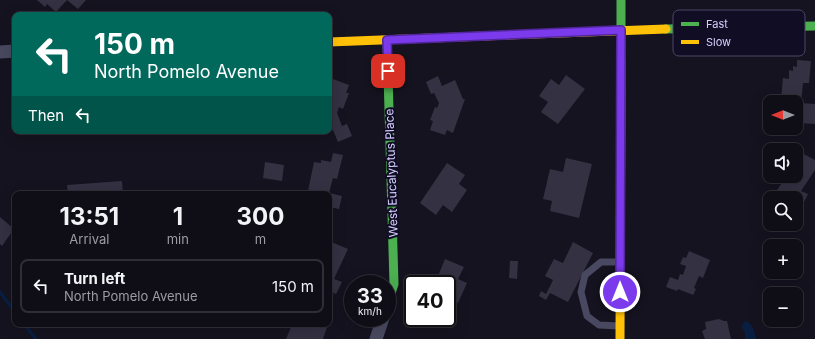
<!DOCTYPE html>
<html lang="en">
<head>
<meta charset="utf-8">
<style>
  :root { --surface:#0f0e17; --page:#181720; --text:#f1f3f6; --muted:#9b9ca1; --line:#2f2e36 }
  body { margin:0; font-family:Inter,sans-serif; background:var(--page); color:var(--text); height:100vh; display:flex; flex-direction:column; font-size:15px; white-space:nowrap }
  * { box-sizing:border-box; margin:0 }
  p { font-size:13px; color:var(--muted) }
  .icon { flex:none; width:22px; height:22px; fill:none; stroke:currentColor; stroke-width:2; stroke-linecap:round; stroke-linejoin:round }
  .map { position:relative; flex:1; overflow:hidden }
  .drawer { position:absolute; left:12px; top:191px; width:320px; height:136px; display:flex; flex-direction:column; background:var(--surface); border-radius:8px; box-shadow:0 4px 16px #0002,0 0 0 1px var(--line) }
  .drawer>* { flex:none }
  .guide { position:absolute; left:12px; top:12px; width:320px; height:122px; border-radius:8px; box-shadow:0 4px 16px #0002,0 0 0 1px var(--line); background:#00695c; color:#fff; overflow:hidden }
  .needle { width:26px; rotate:270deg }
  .buttons { position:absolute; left:763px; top:95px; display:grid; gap:8px }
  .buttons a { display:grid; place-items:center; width:40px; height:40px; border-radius:8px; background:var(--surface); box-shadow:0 4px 16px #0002,0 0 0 1px var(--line); font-size:20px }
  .speed { position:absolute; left:344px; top:275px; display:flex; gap:8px; font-size:20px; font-weight:700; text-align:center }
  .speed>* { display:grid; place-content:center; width:52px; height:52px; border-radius:50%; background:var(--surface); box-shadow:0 4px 16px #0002,0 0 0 1px var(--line); line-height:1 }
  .speed small { font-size:10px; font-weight:400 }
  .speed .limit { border:2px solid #111; border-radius:6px; background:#fff; color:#111 }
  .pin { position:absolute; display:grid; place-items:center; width:34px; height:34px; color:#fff; margin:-17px; border-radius:8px; box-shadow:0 2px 6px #0006 }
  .me { position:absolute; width:44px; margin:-22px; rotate:0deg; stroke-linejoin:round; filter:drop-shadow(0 0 3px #0008) }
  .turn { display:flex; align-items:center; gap:14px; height:84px; padding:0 16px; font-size:18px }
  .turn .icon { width:52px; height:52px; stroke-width:2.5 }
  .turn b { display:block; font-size:28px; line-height:34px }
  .then { display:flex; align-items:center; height:38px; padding:0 16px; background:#0003; gap:8px; font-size:15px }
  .eta { display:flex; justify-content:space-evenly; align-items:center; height:68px; text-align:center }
  .eta b { font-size:24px; font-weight:700; line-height:28px }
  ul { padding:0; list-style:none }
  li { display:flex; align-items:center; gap:12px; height:54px; margin:0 8px 6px; padding:0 8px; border:2px solid var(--line); border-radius:8px }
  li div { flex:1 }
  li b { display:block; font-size:15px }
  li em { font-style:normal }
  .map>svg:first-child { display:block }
  .water { fill:#091e41 }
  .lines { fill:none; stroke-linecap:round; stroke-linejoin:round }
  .stream { stroke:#091e41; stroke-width:3.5 }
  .building { fill:#333142 }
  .lane { stroke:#484860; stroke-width:7 }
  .street { stroke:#484860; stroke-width:13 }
  .fast { stroke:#4caf50; stroke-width:9 }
  .slow { stroke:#ffc107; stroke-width:9 }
  .route-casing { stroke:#51269a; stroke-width:10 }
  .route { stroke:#7c3aed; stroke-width:7 }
  .labels { text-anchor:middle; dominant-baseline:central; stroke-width:4; stroke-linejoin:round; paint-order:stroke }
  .street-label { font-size:12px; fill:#d5d1ff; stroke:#110d25 }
  .key { fill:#110d25; stroke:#4c4866; stroke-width:1 }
  .key-label { font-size:11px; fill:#d5d1ff }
</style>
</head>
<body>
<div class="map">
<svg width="815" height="339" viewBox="0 0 815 339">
  <rect width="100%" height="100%" fill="#14131f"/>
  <path class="water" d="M745 321C753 323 755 332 756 339H745V333L741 326Z"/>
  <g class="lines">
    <path class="stream" d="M0 292 15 312
      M24 324 36 339"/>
  </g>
  <path class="building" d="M37 0H67L56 12 47 4 45 7Z
    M67 0H86L78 9Z
    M797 60 811 61 809 83H803L801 103 815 104V124L799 123 800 111H796V102H784V99H781L783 78 789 79V70L793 71V66L797 67Z
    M566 75 585 89 558 124 541 112 548 102 539 96 551 79 559 85Z
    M438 76 442 86 455 80 463 99H465L453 133 447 130 445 135 430 130 433 121 430 120 435 107 437 108 439 103 434 93 431 94 426 82Z
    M333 79 349 85 346 93H349L343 109 339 107 337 113 342 126 347 124 352 136 338 142 333 130 321 135 320 131H329V83L331 84Z
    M800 152 815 160V170L801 191 808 194 802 206 796 202V198H789L777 190 784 180 777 176H796V158H797Z
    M333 153 343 155 337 179 333 178 329 193 342 196 339 209 329 207V194H311V192L308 191 314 162 321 163V160L331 162Z
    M566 158 592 164 579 218 550 211 552 201 543 199 550 169 563 172Z
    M265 162 284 165 282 181 263 178Z
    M447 163 465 175 459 184 467 190 452 212 443 205 436 215 420 203Z
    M122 181 123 194H68L67 185Z
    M0 217 14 229 2 246 0 244Z
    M329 241 348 249 334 279 342 282 336 294 329 291Z
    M573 242 593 253 568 302 550 293 546 300 539 296 541 291 546 294 553 280 545 276 554 259 563 263Z
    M689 251 710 260 703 278 699 276 694 288 696 289 693 295 678 289 677 291 666 287 670 277 678 280 680 274 683 275 686 266 680 264 683 257 686 258Z
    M445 259 464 267 458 279 467 283 458 303 447 297V284H439L442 278 438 276Z
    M510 261H518L517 279 509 278Z
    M719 319 724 321H727L731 339H705L702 331 706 329 705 322Z
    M303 324H328L323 339H286L292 325 302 328Z"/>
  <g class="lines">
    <path class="lane" d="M619 262H601L585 275 581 292 587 316 599 325 620 326"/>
    <path class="street" d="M0 52 15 51
      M376 339 383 318"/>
    <path class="fast" d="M666 29 815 26
      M387 40 394 284 387 305
      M621 62V0"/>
    <path class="slow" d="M329 42 666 29
      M620 339 621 62"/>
  </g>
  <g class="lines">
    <defs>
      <path id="route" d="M388 71 387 40 621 30 620 292"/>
    </defs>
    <use href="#route" class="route-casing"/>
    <use href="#route" class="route"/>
  </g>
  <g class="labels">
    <g class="street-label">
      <text transform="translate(391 173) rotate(-92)">West Eucalyptus Place</text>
    </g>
  </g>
  <rect x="673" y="10" width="132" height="46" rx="6" class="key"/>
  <rect x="681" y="22" width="18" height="4" fill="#4caf50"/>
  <rect x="681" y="40" width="18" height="4" fill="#ffc107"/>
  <g class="key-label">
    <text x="706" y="28">Fast</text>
    <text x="706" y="46">Slow</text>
  </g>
</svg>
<div class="buttons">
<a><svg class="needle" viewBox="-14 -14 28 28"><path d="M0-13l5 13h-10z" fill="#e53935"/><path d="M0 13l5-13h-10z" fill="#9b9ca1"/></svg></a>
<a><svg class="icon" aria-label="sound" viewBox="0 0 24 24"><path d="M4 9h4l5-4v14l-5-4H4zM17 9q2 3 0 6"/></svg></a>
<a><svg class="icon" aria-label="search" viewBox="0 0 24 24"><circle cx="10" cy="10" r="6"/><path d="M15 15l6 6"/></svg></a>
<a>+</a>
<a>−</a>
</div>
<div class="speed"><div>33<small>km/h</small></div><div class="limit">40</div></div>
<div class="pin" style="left:388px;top:71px;background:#d93025"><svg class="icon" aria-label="arrive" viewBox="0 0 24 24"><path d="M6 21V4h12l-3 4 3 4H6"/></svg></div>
<svg class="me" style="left:620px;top:292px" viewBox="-20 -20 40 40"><circle r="17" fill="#7c3aed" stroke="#fff" stroke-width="3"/><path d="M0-11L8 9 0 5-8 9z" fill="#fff"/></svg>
<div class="guide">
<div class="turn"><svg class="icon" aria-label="left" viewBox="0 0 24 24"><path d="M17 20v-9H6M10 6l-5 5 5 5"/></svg><div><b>150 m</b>North Pomelo Avenue</div></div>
<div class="then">Then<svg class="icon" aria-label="left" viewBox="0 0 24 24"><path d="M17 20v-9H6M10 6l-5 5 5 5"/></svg></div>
</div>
<section class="drawer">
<div class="eta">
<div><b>13:51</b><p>Arrival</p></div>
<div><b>1</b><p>min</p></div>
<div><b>300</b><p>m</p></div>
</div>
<ul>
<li><svg class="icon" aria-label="left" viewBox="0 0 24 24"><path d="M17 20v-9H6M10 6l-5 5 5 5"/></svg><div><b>Turn left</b><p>North Pomelo Avenue</p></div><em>150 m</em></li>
</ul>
</section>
</div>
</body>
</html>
